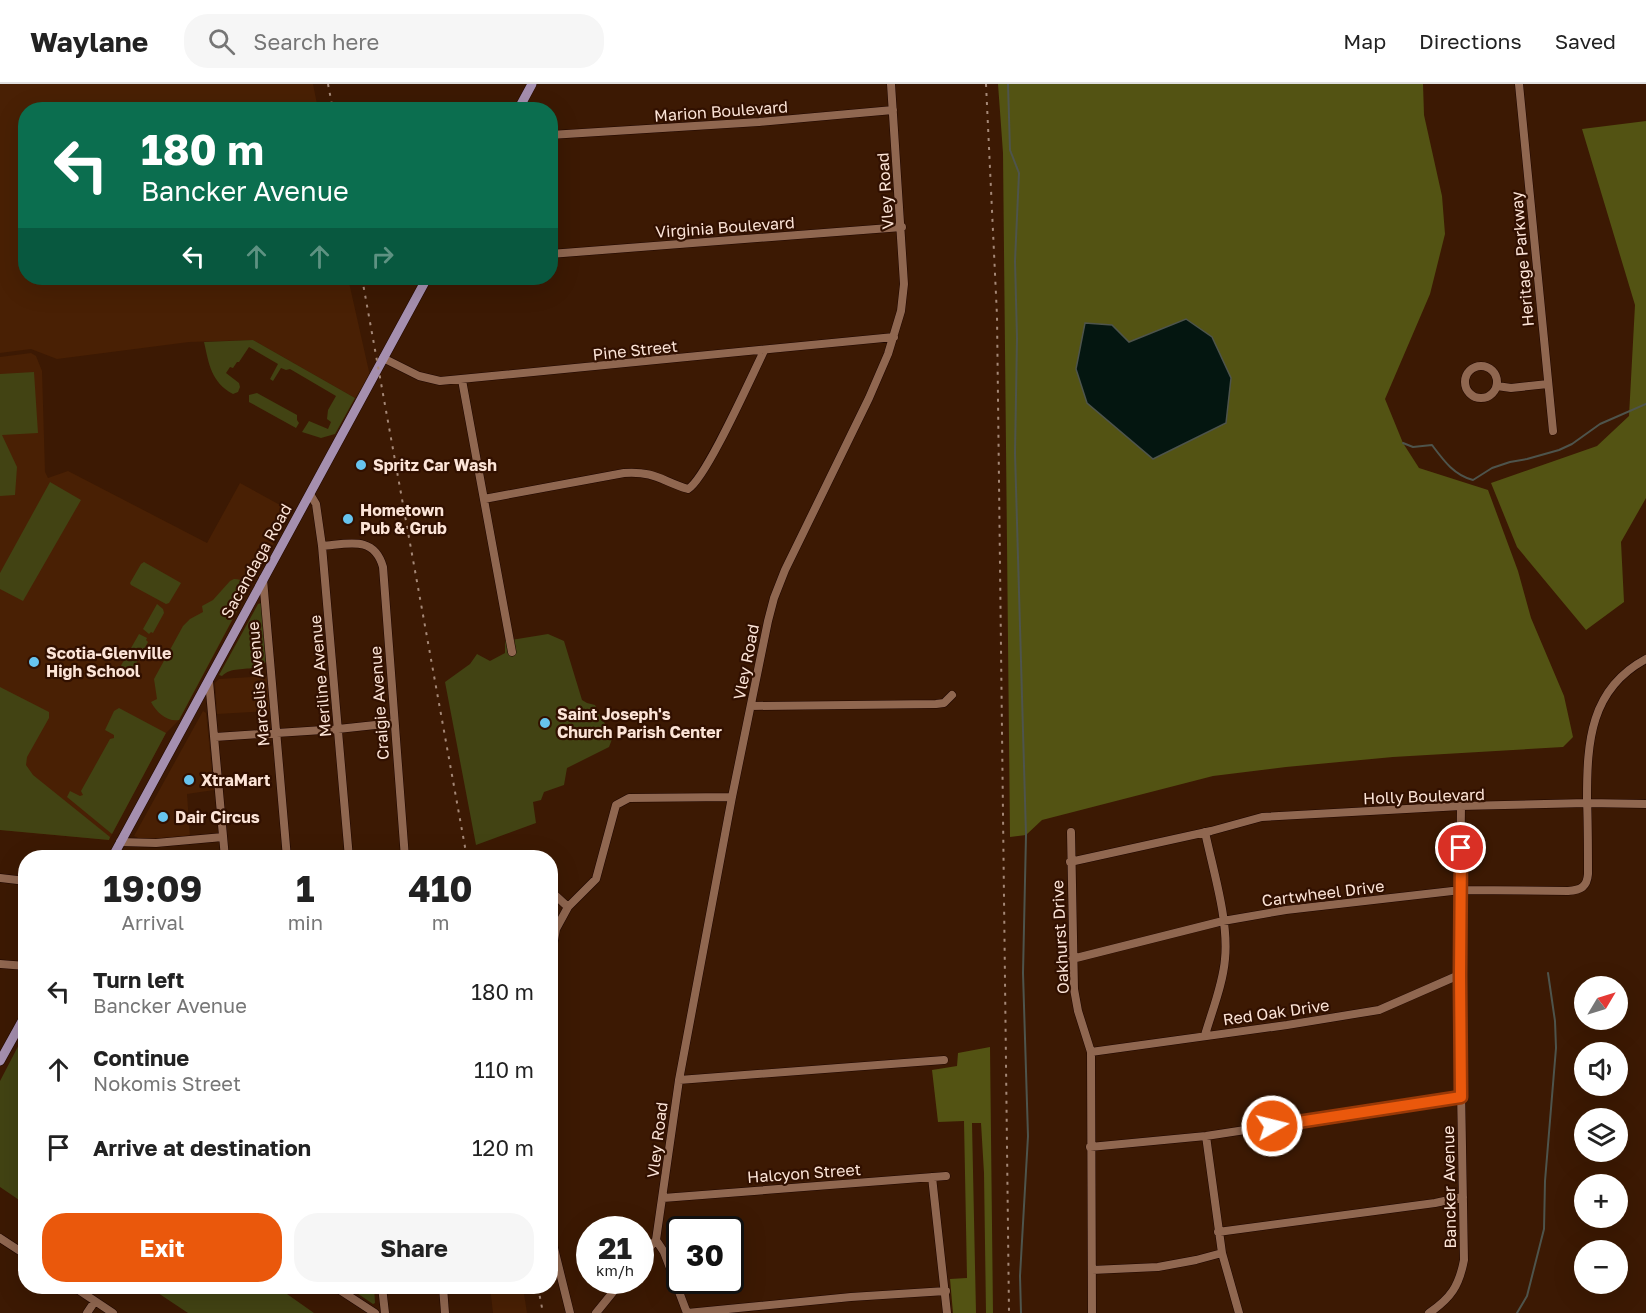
<!DOCTYPE html>
<html lang="en">
<head>
<meta charset="utf-8">
<style>
  :root { --surface:#fff; --page:#f6f6f6; --text:#222; --muted:#767676; --line:#e0e0e0; --accent:#ea580c }
  body { margin:0; font-family:"Golos Text",sans-serif; background:var(--page); color:var(--text); height:100vh; display:flex; flex-direction:column; font-size:22px; white-space:nowrap }
  * { box-sizing:border-box; margin:0 }
  p { font-size:20px; color:var(--muted) }
  .icon { flex:none; width:33px; height:33px; fill:none; stroke:currentColor; stroke-width:2; stroke-linecap:round; stroke-linejoin:round }
  .map { position:relative; flex:1; overflow:hidden }
  .drawer { position:absolute; left:18px; top:766px; width:540px; height:444px; display:flex; flex-direction:column; background:var(--surface); border-radius:24px; box-shadow:0 6px 24px #0002 }
  .drawer>* { flex:none }
  .hud { position:absolute; left:18px; top:18px; width:540px; height:183px; border-radius:24px; box-shadow:0 6px 24px #0002; background:#0b6e4f; color:#fff; overflow:hidden }
  .needle { width:39px; rotate:52deg }
  .tools { position:absolute; left:1574px; top:892px; display:grid; gap:12px }
  .tools a { display:grid; place-items:center; width:54px; height:54px; border-radius:50%; background:var(--surface); box-shadow:0 6px 24px #0002; font-size:30px }
  .speed { position:absolute; left:576px; top:1132px; display:flex; gap:12px; font-size:30px; font-weight:700; text-align:center }
  .speed>* { display:grid; place-content:center; width:78px; height:78px; border-radius:50%; background:var(--surface); box-shadow:0 6px 24px #0002; line-height:1 }
  .speed small { font-size:15px; font-weight:400 }
  .speed .limit { border:3px solid #111; border-radius:9px; background:#fff; color:#111 }
  .pin { position:absolute; display:grid; place-items:center; width:51px; height:51px; color:#fff; margin:-26px; border:3px solid #fff; border-radius:50%; box-shadow:0 2px 6px #0007 }
  .me { position:absolute; width:66px; margin:-33px; rotate:82deg; stroke-linejoin:round; filter:drop-shadow(0 0 4px #0008) }
  .turn { display:flex; align-items:center; gap:21px; height:126px; padding:0 24px; font-size:27px }
  .turn .icon { width:78px; height:78px; stroke-width:2.5 }
  .turn b { display:block; font-size:42px; line-height:51px }
  .lanes { display:flex; align-items:center; height:57px; padding:0 24px; background:#0003; justify-content:center; gap:30px; direction:ltr }
  .lanes .off { opacity:.35 }
  .eta { display:flex; justify-content:space-evenly; align-items:center; height:102px; text-align:center }
  .eta b { font-size:36px; font-weight:700; line-height:42px }
  .cta { display:flex; gap:12px; margin-top:auto; padding:12px 24px }
  .cta a { flex:1; height:69px; border-radius:24px; background:var(--accent); color:#fff; font-size:24px; font-weight:700; line-height:69px; text-align:center }
  .cta a+a { background:var(--page); color:var(--text) }
  ul { padding:0; list-style:none }
  li { display:flex; align-items:center; gap:18px; height:78px; padding:0 24px }
  li div { flex:1 }
  li b { display:block; font-size:22px }
  li em { font-style:normal }
  header { display:flex; align-items:center; gap:36px; box-sizing:border-box; height:84px; padding:0 30px; background:var(--surface); border-bottom:2px solid var(--line) }
  header strong { font-size:28px }
  nav { display:flex; gap:33px; margin-inline-start:auto; font-size:21px }
  .search { width:420px; height:54px; background:var(--page); display:flex; align-items:center; gap:15px; box-sizing:border-box; padding:0 21px; border-radius:24px; color:var(--muted); font-size:22px }
  .map>svg:first-child { display:block }
  .built { fill:#492004 }
  .green { fill:#424313 }
  .forest { fill:#535313 }
  .water { fill:#041610; stroke:#4e544c; stroke-width:1.5 }
  .lines { fill:none; stroke-linecap:round; stroke-linejoin:round }
  .stream { stroke:#4e544c; stroke-width:2 }
  .minor-casing { stroke:#1e0600; stroke-width:9 }
  .major-casing { stroke:#1e0600; stroke-width:10 }
  .minor { stroke:#906750; stroke-width:8 }
  .major { stroke:#a58faf; stroke-width:9 }
  .rail { stroke:#a58877; stroke-width:2; stroke-dasharray:3 6; stroke-linecap:butt }
  .route-casing { stroke:#983908; stroke-width:15 }
  .route { stroke:#ea580c; stroke-width:10 }
  .poi-dot { fill:#67c4ef; stroke:#311000; stroke-width:2 }
  .labels { text-anchor:middle; dominant-baseline:central; stroke-width:4.5; stroke-linejoin:round; paint-order:stroke }
  .street-label { font-size:16px; fill:#fce4d7; stroke:#311000 }
  .poi-label { font-size:16px; font-weight:bold; fill:#fce4d7; stroke:#311000; text-anchor:start }
</style>
</head>
<body>
<header>
<strong>Waylane</strong>
<div class="search"><svg class="icon" aria-label="search" viewBox="0 0 24 24"><circle cx="10" cy="10" r="6"/><path d="M15 15l6 6"/></svg>Search here</div>
<nav><a>Map</a><a>Directions</a><a>Saved</a></nav>
</header>
<div class="map">
<svg width="1646" height="1229" viewBox="0 0 1646 1229">
  <rect width="100%" height="100%" fill="#3c1903"/>
  <path class="built" d="M0 0H313L318 25 26 26V194H348L370 292 355 314 253 256 189 258 57 275 31 265 0 269Z
    M31 269 36 272 42 287 45 388 48 394 68 387 207 459 240 399 291 427 179 636 166 649 109 756 0 746V273Z
    M268 592 270 627 217 630 215 599 219 595Z
    M203 627 206 629 214 706 187 710 190 753 143 756 134 752Z
    M490 1203H523L527 1229H493Z"/>
  <path class="green" d="M253 256 355 314 335 350 321 354 302 348 309 337 328 345 331 338 327 335 328 326 336 312 290 285 286 286 281 284 273 297 270 295 278 280 249 263 239 278H237L233 284 230 283 226 289 239 299 240 303 238 308 233 310C211 298 209 280 204 258Z
    M34 288 38 349 2 351 17 383 15 411 0 412V290Z
    M257 309 297 331V336L299 339 296 344 249 318V311Z
    M50 398 81 416 23 517 0 505V489Z
    M144 478 181 499 169 519 166 520 131 501 130 499 141 480Z
    M234 495C243 495 248 499 247 508L179 636C167 638 157 629 151 618L157 615 154 595 183 542 190 535 203 528 202 522 213 516 230 497Z
    M261 519 267 577C255 590 234 580 222 592L219 591 258 520Z
    M157 520 163 525 164 529 153 549 151 548 149 550 143 545Z
    M139 550 147 554 146 556 148 558 133 585 123 588 119 585Z
    M548 550 564 557 582 616 587 619 595 621 602 636 614 650 609 663 567 684 564 701 544 708 541 716 533 718 536 739 476 761 445 598 470 580 477 570 490 577 505 569V557Z
    M0 603 49 628V634L27 673 26 681 33 691 110 753 109 756 0 746Z
    M119 624 166 649 112 750 67 713 70 707 80 712 83 711 81 707 110 655 114 654V651L105 646 114 627Z
    M25 949V1120L0 1103V997Z
    M149 1203H277L314 1229H188Z
    M348 1203H374L375 1219 373 1220Z"/>
  <path class="forest" d="M998 0H1423L1424 31 1442 112 1445 150 1430 210 1385 315 1403 359 1419 384 1488 406 1518 487 1531 534 1564 612 1573 653 1563 663 1393 673 1286 683 1213 692 1042 736 1026 751 1010 753 1003 69Z
    M1646 37V414L1621 458 1624 518 1586 546 1517 463 1491 399 1597 362 1629 332 1635 221 1582 45Z
    M990 963 993 1229H986L984 1089 981 1039H972L976 1229H953L950 1195 967 1194 964 1037 938 1038 932 986 957 982 958 969Z"/>
  <path class="water" d="M1186 235 1212 253 1231 294 1226 339 1153 375 1087 319 1076 285 1085 239 1112 241 1129 258Z"/>
  <g class="lines">
    <path class="stream" d="M1008 0 1010 66 1019 89 1015 177 1017 254 1015 369 1026 751 1023 889 1028 1052 1020 1192 1021 1229
      M1403 359 1413 363 1432 361C1444 377 1454 391 1473 396L1492 384 1510 378 1527 375 1559 366 1572 360 1600 340 1646 320
      M1517 1229 1527 1212 1544 1145 1545 1097 1556 964 1555 937 1548 889"/>
    <defs>
      <path id="minor" d="M1519 0 1553 347
        M550 51 759 38 893 26
        M550 170 902 143
        M383 274 419 292 440 297 894 253
        M1465 298a16 16 0 1 1 32 0a16 16 0 1 1-32 0Z
        M462 296 512 568
        M1497 302 1511 304 1548 300
        M310 410 316 420 322 462 349 774
        M484 415 624 389C656 387 661 397 688 405 706 395 752 291 764 267
        M322 462C348 460 374 451 383 483L405 774
        M263 495 287 774
        M209 597 225 774
        M751 622 936 620 944 619 952 611
        M215 653 338 645 394 639
        M1071 748 1074 905 1078 927 1091 968 1092 1229
        M1205 748C1213 786 1229 837 1225 875 1223 900 1212 927 1205 951
        M120 758 156 759 223 753
        M1070 778 1211 747 1262 733 1461 722 1587 719 1646 720
        M0 794 26 797
        M550 810 556 812 568 823
        M1072 875 1223 837 1286 826 1461 806 1568 807C1581 806 1587 803 1588 790 1588 765 1588 740 1587 715 1587 658 1590 605 1646 575
        M550 878 556 845 568 823 596 795 616 721 629 714 732 713
        M0 880 26 882
        M1091 968 1287 941 1379 926 1459 891
        M679 996 944 976
        M1206 1052 1222 1169 1239 1229
        M1090 1063 1206 1052 1461 1013
        M932 1093 947 1229
        M663 1114 946 1092
        M550 1148 570 1229
        M1218 1148 1435 1119 1463 1113
        M0 1154 26 1171
        M656 1156 664 1168 687 1229
        M640 1175 656 1156 679 996 732 713 768 537 774 514 785 486 869 314 888 270 901 227 904 200 891 0
        M1092 1186 1158 1183 1196 1176 1222 1169
        M74 1203 113 1229
        M335 1203 375 1229
        M382 1203 385 1229
        M443 1203 445 1229
        M87 1229 95 1217
        M596 1229 622 1197
        M687 1229 851 1213 946 1207
        M1429 1229C1451 1214 1459 1202 1464 1176L1459 891 1461 722"/>
      <path id="major" d="M518 26 532 0
        M112 774 427 194
        M0 977 26 930"/>
    </defs>
    <use href="#minor" class="minor-casing"/>
    <use href="#major" class="major-casing"/>
    <use href="#minor" class="minor"/>
    <use href="#major" class="major"/>
    <path class="rail" d="M328 0 333 26
      M986 0 997 232 1009 1229
      M362 194 467 774
      M538 1203 543 1229"/>
  </g>
  <g class="lines">
    <defs>
      <path id="route" d="M1272 1042 1461 1013 1460 891 1461 764"/>
    </defs>
    <use href="#route" class="route-casing"/>
    <use href="#route" class="route"/>
  </g>
  <g class="poi-dot">
    <circle cx="361" cy="381" r="6"/>
    <circle cx="348" cy="435" r="6"/>
    <circle cx="34" cy="578" r="6"/>
    <circle cx="545" cy="639" r="6"/>
    <circle cx="189" cy="696" r="6"/>
    <circle cx="163" cy="733" r="6"/>
  </g>
  <g class="labels">
    <g class="street-label">
      <text transform="translate(721 27) rotate(-4)">Marion Boulevard</text>
      <text transform="translate(885 107) rotate(-94)">Vley Road</text>
      <text transform="translate(725 143) rotate(-4)">Virginia Boulevard</text>
      <text transform="translate(1522 175) rotate(-95)">Heritage Parkway</text>
      <text transform="translate(635 266) rotate(-6)">Pine Street</text>
      <text transform="translate(256 477) rotate(-61)">Sacandaga Road</text>
      <text transform="translate(746 578) rotate(-79)">Vley Road</text>
      <text transform="translate(320 592) rotate(-95)">Meriline Avenue</text>
      <text transform="translate(258 600) rotate(-95)">Marcelis Avenue</text>
      <text transform="translate(379 619) rotate(-94)">Craigie Avenue</text>
      <text transform="translate(1424 712) rotate(-2)">Holly Boulevard</text>
      <text transform="translate(1323 809) rotate(-7)">Cartwheel Drive</text>
      <text transform="translate(1060 853) rotate(-93)">Oakhurst Drive</text>
      <text transform="translate(1276 928) rotate(-8)">Red Oak Drive</text>
      <text transform="translate(657 1056) rotate(-83)">Vley Road</text>
      <text transform="translate(804 1089) rotate(-4)">Halcyon Street</text>
      <text transform="translate(1449 1103) rotate(-91)">Bancker Avenue</text>
    </g>
    <g class="poi-label">
      <text x="373" y="381">Spritz Car Wash</text>
      <text x="360" y="426">Hometown<tspan x="360" dy="18">Pub &amp; Grub</tspan></text>
      <text x="46" y="569">Scotia-Glenville<tspan x="46" dy="18">High School</tspan></text>
      <text x="557" y="630">Saint Joseph's<tspan x="557" dy="18">Church Parish Center</tspan></text>
      <text x="201" y="696">XtraMart</text>
      <text x="175" y="733">Dair Circus</text>
    </g>
  </g>
</svg>
<div class="tools">
<a><svg class="needle" viewBox="-14 -14 28 28"><path d="M0-13l5 13h-10z" fill="#e53935"/><path d="M0 13l5-13h-10z" fill="#767676"/></svg></a>
<a><svg class="icon" aria-label="sound" viewBox="0 0 24 24"><path d="M4 9h4l5-4v14l-5-4H4zM17 9q2 3 0 6"/></svg></a>
<a><svg class="icon" aria-label="layers" viewBox="0 0 24 24"><path d="M12 4l9 5-9 5-9-5zM3 14l9 5 9-5"/></svg></a>
<a>+</a>
<a>−</a>
</div>
<div class="speed"><div>21<small>km/h</small></div><div class="limit">30</div></div>
<div class="pin" style="left:1461px;top:764px;background:#d93025"><svg class="icon" aria-label="arrive" viewBox="0 0 24 24"><path d="M6 21V4h12l-3 4 3 4H6"/></svg></div>
<svg class="me" style="left:1272px;top:1042px" viewBox="-20 -20 40 40"><circle r="17" fill="#ea580c" stroke="#fff" stroke-width="3"/><path d="M0-11L8 9 0 5-8 9z" fill="#fff"/></svg>
<div class="hud">
<div class="turn"><svg class="icon" aria-label="left" viewBox="0 0 24 24"><path d="M17 20v-9H6M10 6l-5 5 5 5"/></svg><div><b>180 m</b>Bancker Avenue</div></div>
<div class="lanes"><svg class="icon" aria-label="left" viewBox="0 0 24 24"><path d="M17 20v-9H6M10 6l-5 5 5 5"/></svg><svg class="icon off" aria-label="ahead" viewBox="0 0 24 24"><path d="M12 20V5M6 11l6-6 6 6"/></svg><svg class="icon off" aria-label="ahead" viewBox="0 0 24 24"><path d="M12 20V5M6 11l6-6 6 6"/></svg><svg class="icon off" aria-label="right" viewBox="0 0 24 24"><path d="M7 20v-9h11M14 6l5 5-5 5"/></svg></div>
</div>
<section class="drawer">
<div class="eta">
<div><b>19:09</b><p>Arrival</p></div>
<div><b>1</b><p>min</p></div>
<div><b>410</b><p>m</p></div>
</div>
<ul>
<li><svg class="icon" aria-label="left" viewBox="0 0 24 24"><path d="M17 20v-9H6M10 6l-5 5 5 5"/></svg><div><b>Turn left</b><p>Bancker Avenue</p></div><em>180 m</em></li>
<li><svg class="icon" aria-label="ahead" viewBox="0 0 24 24"><path d="M12 20V5M6 11l6-6 6 6"/></svg><div><b>Continue</b><p>Nokomis Street</p></div><em>110 m</em></li>
<li><svg class="icon" aria-label="arrive" viewBox="0 0 24 24"><path d="M6 21V4h12l-3 4 3 4H6"/></svg><div><b>Arrive at destination</b></div><em>120 m</em></li>
</ul>
<div class="cta"><a>Exit</a><a>Share</a></div>
</section>
</div>
</body>
</html>
